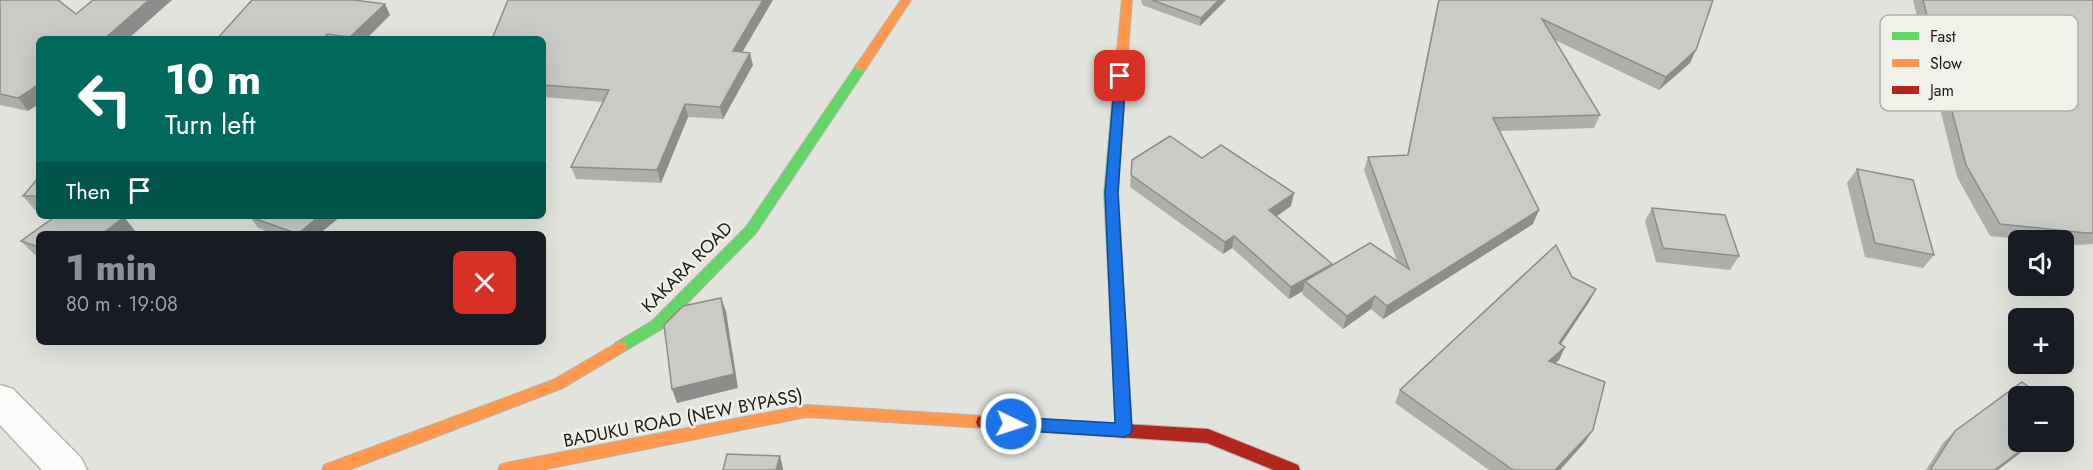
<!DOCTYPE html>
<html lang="en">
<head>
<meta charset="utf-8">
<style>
  :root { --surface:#171b24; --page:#242831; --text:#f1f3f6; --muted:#9ea1a6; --accent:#8c9099 }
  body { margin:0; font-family:Jost,sans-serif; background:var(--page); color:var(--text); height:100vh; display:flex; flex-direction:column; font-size:22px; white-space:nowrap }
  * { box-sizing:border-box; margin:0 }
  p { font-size:20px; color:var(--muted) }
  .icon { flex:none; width:33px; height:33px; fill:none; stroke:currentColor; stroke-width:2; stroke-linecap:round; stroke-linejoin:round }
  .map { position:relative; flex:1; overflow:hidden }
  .panel { position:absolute; left:36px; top:231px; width:510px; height:114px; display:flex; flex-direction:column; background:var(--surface); border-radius:9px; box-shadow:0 6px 24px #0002 }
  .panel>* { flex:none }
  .top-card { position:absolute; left:36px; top:36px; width:510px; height:183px; border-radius:9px; box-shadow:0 6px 24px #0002; background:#00695c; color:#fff; overflow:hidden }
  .controls { position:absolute; left:2008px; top:230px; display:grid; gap:12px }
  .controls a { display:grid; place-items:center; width:66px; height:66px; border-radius:9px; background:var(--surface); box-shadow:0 6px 24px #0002; font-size:30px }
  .pin { position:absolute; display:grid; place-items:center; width:51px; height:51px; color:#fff; margin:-26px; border-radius:12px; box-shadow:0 3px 9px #0006 }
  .me { position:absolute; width:66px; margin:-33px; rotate:94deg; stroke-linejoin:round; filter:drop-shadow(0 0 4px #0008) }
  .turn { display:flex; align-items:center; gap:21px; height:126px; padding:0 30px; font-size:27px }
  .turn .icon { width:78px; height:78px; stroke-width:2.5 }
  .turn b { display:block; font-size:42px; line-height:51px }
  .then { display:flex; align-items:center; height:57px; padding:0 30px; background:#0003; gap:12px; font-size:22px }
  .round { display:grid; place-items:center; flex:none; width:63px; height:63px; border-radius:9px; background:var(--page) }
  .overview { display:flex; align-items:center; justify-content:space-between; height:102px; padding:0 30px }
  h1 { font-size:36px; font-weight:800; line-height:45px; color:var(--accent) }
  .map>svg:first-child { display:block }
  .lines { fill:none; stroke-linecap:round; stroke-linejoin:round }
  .street-casing { stroke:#b5b5b2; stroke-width:3 }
  .fast-casing { stroke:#b5b5b2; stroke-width:2 }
  .slow-casing { stroke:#b5b5b2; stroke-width:2 }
  .jam-casing { stroke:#b5b5b2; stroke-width:2 }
  .street { fill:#fbfbfa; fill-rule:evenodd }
  .fast { fill:#63d668; fill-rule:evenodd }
  .slow { fill:#ff974d; fill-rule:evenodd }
  .jam { fill:#b3261e; fill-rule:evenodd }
  .wall { fill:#aeaeaa }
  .shaded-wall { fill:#8d8d8b }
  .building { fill:#cacac6; stroke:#8d8d8b; stroke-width:1.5 }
  .route { fill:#1a73e8; stroke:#114b97; stroke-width:1.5 }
  .labels { text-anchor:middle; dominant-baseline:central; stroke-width:5; stroke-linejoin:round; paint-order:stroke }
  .street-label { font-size:18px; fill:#1b1b18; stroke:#f1f1ea }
  .key { fill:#f1f1ea; stroke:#b1b1ab; stroke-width:1.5 }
  .key-label { font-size:16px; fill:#1b1b18 }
</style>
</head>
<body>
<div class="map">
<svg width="2093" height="470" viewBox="0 0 2093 470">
  <rect width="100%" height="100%" fill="#e3e3de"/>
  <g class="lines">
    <defs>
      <path id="street" d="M0 385 13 389 81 458 87 470H42L0 425Z"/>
      <path id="fast" d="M861 63 867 67 756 233 662 329 625 351 620 353 615 351 613 347 615 343 652 321 746 227 857 64Z
        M1118 99 1124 103 1118 193 1132 431 1130 436 1124 438 1118 436 1116 431 1104 193 1112 103Z"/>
      <path id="slow" d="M901 0H911L865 70H857L855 67Z
        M1122 0H1132L1124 103 1118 107 1112 103Z
        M620 341 625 343 627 347 625 351 563 388 349 470H322L324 465 553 380Z
        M807 405 984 416 990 417 992 422 990 427 984 428 807 417 541 470H498L500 465 506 463Z"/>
      <path id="jam" d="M984 416 1208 429 1298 465 1300 470H1274L1207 443 984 428 978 427 976 422 978 417Z"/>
    </defs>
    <use href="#street" class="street-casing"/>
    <use href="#fast" class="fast-casing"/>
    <use href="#slow" class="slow-casing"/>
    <use href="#jam" class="jam-casing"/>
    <use href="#street" class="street"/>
    <use href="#fast" class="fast"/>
    <use href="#slow" class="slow"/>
    <use href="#jam" class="jam"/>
  </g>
  <path class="wall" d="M0 0 28 111 0 105Z
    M1141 0H1226L1200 26 1142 5Z
    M1438 0H1713L1690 63 1659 90 1555 40 1600 115 1594 128 1499 131 1533 224 1383 319 1371 309 1343 329 1302 294 1303 291 1289 299 1232 248 1223 254 1130 187 1132 160 1202 158 1291 206 1276 216 1332 264V266L1397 261 1364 170 1368 157 1407 156Z
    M1913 0H2093V244L2076 245 2064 244V240H2030L1990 236 1957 177Z
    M385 4 390 15 366 39H217Z
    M543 39 742 52 753 65 723 119 688 117 661 183 576 179 571 167 603 102 543 97Z
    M1857 169 1934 255 1923 268 1865 257 1847 183Z
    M39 177V210H35L23 196Z
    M1652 208 1739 256 1730 270 1656 262 1645 221Z
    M56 216H121L124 217 135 231 131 234H39V256L34 254 21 241Z
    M251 216H341L319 234H274L258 228 250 217Z
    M1572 277 1596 289 1589 302 1561 344 1565 347 1559 360 1555 363 1585 442 1560 470H1489L1395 403 1400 390Z
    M1955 431 1998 470H1926L1943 443Z"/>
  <path class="shaded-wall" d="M149 0H172L128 39H104Z
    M763 0H773L736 63 733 51Z
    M1219 0H1226L1200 26 1201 18Z
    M385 4 390 15 366 39H351L350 37Z
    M327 34 330 39H323Z
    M1696 50 1690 63 1659 90 1666 77Z
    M750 53 753 65 723 119 720 107Z
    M39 84V104L28 111 18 98Z
    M685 104 688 117 661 183 657 170Z
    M1294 193 1291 206 1267 223 1269 210Z
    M1539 210 1533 224 1383 319 1387 306Z
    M319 216H341L319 234H299Z
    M124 217 135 231 131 234H102Z
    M1234 236 1232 248 1223 254 1225 242Z
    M1332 264 1329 276 1305 281 1303 291 1289 299 1291 287Z
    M1596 289 1589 302 1553 356 1559 343Z
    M1375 296 1371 309 1343 329 1347 316Z
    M721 298 726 311 738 388 677 403 672 389Z
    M1565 347 1559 360 1543 374 1549 361Z
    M1593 430 1585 442 1560 470H1555Z
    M2033 441H2036L1998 470H1996Z
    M780 456 783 468V470H776Z"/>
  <path class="building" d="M0 0H58L76 14 93 0H149L104 39H39V84L18 98 0 94Z
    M252 0H354L385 4 350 37 327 34 323 39H217Z
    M508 0H763L733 51 750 53 720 107 685 104 657 170 571 167 609 90 543 85V39H492Z
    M1152 0H1219L1201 18Z
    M1439 0H1713L1696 50 1666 77 1542 19 1600 115 1493 118 1539 210 1387 306 1375 296 1347 316 1305 281 1370 243 1409 269 1368 157 1408 155Z
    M1923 0H2093V233H2086L2000 224 1966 165Z
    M1170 136 1202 158 1221 145 1294 193 1269 210 1332 264 1291 287 1234 236 1225 242 1131 175 1132 160Z
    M1857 169 1913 180 1934 255 1875 243Z
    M39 177V196H23Z
    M1652 208 1725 215 1739 256 1663 248Z
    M56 216H121L124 217 102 234H39V247L21 241Z
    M251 216H319L298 234 250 217Z
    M1556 245 1572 277 1596 289 1559 343 1565 347 1549 361 1605 382 1593 430 1555 470H1513L1400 390Z
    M721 298 734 374 672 389 664 325 683 306Z
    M2022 382 2042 396H2019V441H2033L1996 469 1997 470H1930L1955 431Z
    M2064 411 2068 414 2064 417Z
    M727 454 780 456 776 470H723Z"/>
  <path class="route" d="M1120 73 1126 76 1118 193 1132 431 1129 435 1124 437 1011 430 1005 428 1003 424 1005 419 1011 417 1115 423 1105 193 1115 76Z"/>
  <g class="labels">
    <g class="street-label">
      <text transform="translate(687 267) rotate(-45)">KAKARA ROAD</text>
      <text transform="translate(683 418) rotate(-11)">BADUKU ROAD (NEW BYPASS)</text>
    </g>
  </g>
  <rect x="1880" y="15" width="198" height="96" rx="9" class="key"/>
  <rect x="1892" y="32" width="27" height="8" fill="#63d668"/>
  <rect x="1892" y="59" width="27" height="8" fill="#ff974d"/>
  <rect x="1892" y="86" width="27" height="8" fill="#b3261e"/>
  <g class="key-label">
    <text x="1930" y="42">Fast</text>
    <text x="1930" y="69">Slow</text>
    <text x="1930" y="96">Jam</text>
  </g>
</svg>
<div class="controls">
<a><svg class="icon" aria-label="sound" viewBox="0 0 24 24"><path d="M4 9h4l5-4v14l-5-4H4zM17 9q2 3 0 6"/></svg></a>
<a>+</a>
<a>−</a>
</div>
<div class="pin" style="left:1120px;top:76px;background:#d93025"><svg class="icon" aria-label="arrive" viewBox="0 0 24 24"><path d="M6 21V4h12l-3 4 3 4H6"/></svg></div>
<svg class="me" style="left:1011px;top:424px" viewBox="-20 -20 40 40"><circle r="17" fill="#1a73e8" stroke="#fff" stroke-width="3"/><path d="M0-11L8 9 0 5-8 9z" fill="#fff"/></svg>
<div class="top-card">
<div class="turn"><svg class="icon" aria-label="left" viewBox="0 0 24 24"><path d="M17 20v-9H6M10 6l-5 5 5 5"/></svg><div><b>10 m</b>Turn left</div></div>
<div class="then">Then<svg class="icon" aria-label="arrive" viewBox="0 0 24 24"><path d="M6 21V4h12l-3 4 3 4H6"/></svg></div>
</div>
<section class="panel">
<div class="overview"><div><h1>1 min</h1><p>80 m · 19:08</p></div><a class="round" style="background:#d93025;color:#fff"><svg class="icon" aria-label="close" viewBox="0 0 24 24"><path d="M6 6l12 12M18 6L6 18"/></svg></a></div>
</section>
</div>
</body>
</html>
